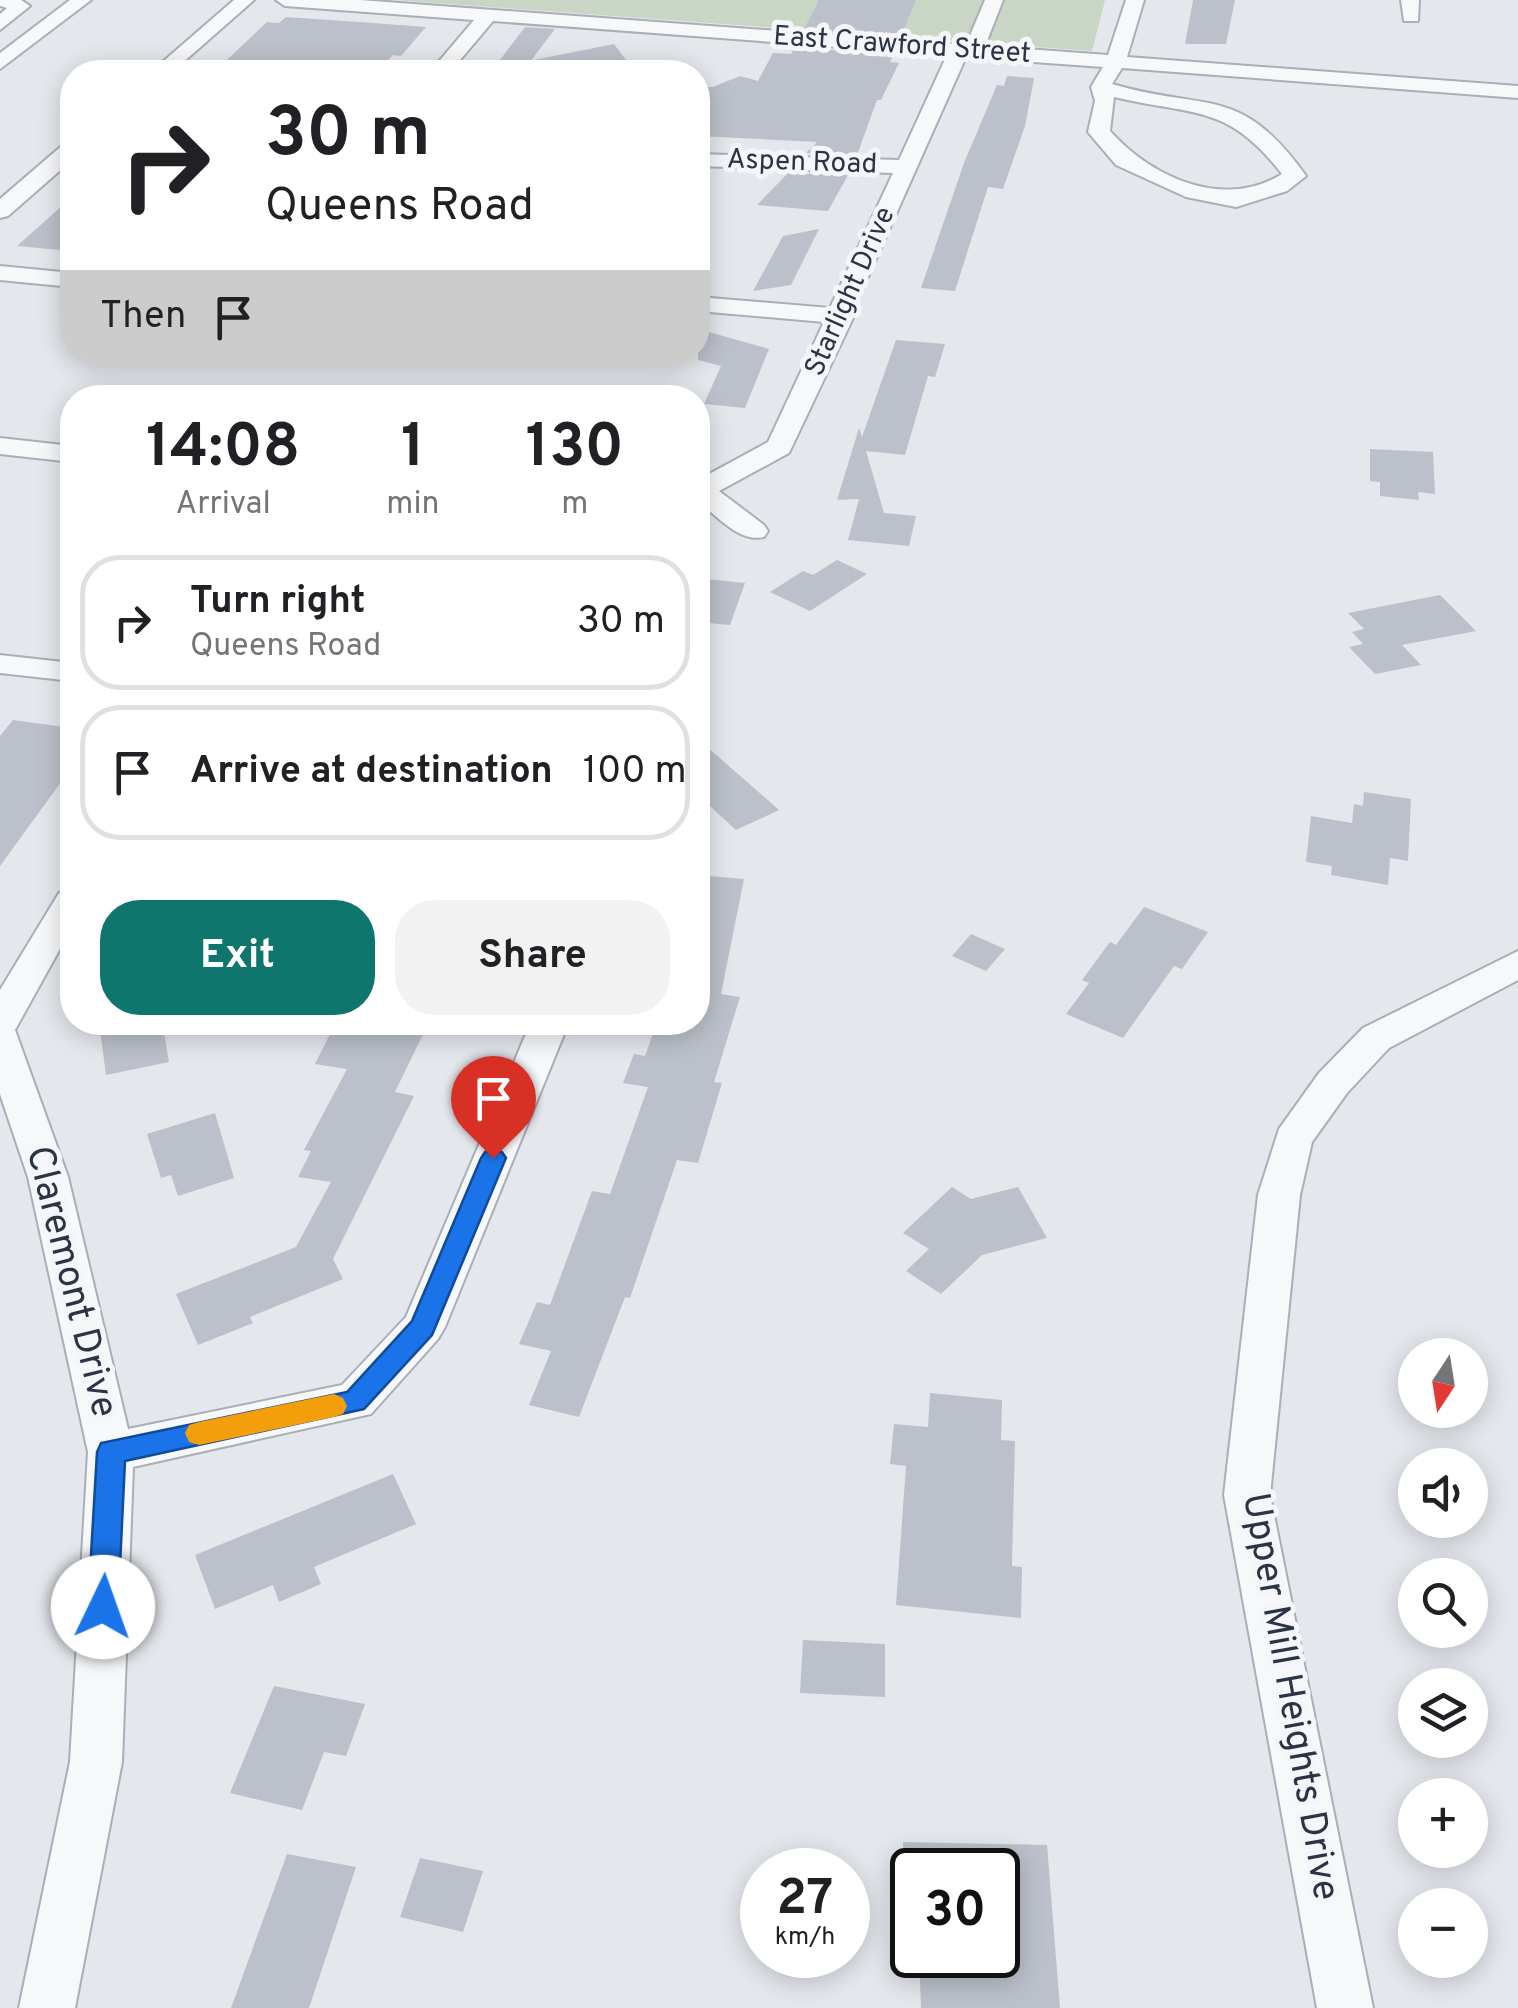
<!DOCTYPE html>
<html lang="en">
<head>
<meta charset="utf-8">
<style>
  :root { --surface:#fff; --page:#f2f2f2; --text:#202124; --muted:#757577; --line:#e0e0e0; --accent:#0f766e }
  body { margin:0; font-family:Overpass,sans-serif; background:var(--page); color:var(--text); height:100vh; display:flex; flex-direction:column; font-size:38px; white-space:nowrap }
  * { box-sizing:border-box; margin:0 }
  p { font-size:32px; color:var(--muted) }
  .icon { flex:none; width:55px; height:55px; fill:none; stroke:currentColor; stroke-width:2; stroke-linecap:round; stroke-linejoin:round }
  .map { position:relative; flex:1; overflow:hidden }
  .panel { position:absolute; left:60px; top:385px; width:650px; height:650px; display:flex; flex-direction:column; background:var(--surface); border-radius:40px; box-shadow:0 5px 25px #0003 }
  .panel>* { flex:none }
  .banner { position:absolute; left:60px; top:60px; width:650px; height:305px; border-radius:40px; box-shadow:0 5px 25px #0003; background:#fff; color:var(--text); overflow:hidden }
  .needle { width:65px; rotate:192deg }
  .fabs { position:absolute; left:1398px; top:1338px; display:grid; gap:20px }
  .fabs a { display:grid; place-items:center; width:90px; height:90px; border-radius:50%; background:var(--surface); box-shadow:0 5px 25px #0003; font-size:50px }
  .speed { position:absolute; left:740px; top:1848px; display:flex; gap:20px; font-size:50px; font-weight:700; text-align:center }
  .speed>* { display:grid; place-content:center; width:130px; height:130px; border-radius:50%; background:var(--surface); box-shadow:0 5px 25px #0003; line-height:1 }
  .speed small { font-size:25px; font-weight:400 }
  .speed .limit { border:5px solid #111; border-radius:15px; background:#fff; color:#111 }
  .pin { position:absolute; display:grid; place-items:center; width:85px; height:85px; color:#fff; margin:-102px -42px; border-radius:50% 50% 50% 0; rotate:-45deg; box-shadow:0 0 10px #0007 }
  .pin .icon { rotate:45deg }
  .me { position:absolute; width:110px; margin:-55px; rotate:3deg; stroke-linejoin:round; filter:drop-shadow(0 0 8px #0008) }
  .turn { display:flex; align-items:center; gap:35px; height:210px; padding:0 40px; font-size:45px }
  .turn .icon { width:130px; height:130px; stroke-width:2.5 }
  .turn b { display:block; font-size:70px; line-height:85px }
  .then { display:flex; align-items:center; height:95px; padding:0 40px; background:#0003; gap:20px; font-size:38px }
  .eta { display:flex; justify-content:space-evenly; align-items:center; height:170px; text-align:center }
  .eta b { font-size:60px; font-weight:700; line-height:70px }
  .action { display:flex; gap:20px; margin-top:auto; padding:20px 40px }
  .action a { flex:1; height:115px; border-radius:40px; background:var(--accent); color:#fff; font-size:40px; font-weight:700; line-height:115px; text-align:center }
  .action a+a { background:var(--page); color:var(--text) }
  ul { padding:0; list-style:none }
  li { display:flex; align-items:center; gap:30px; height:135px; margin:0 20px 15px; padding:0 20px; border:5px solid var(--line); border-radius:40px }
  li div { flex:1 }
  li b { display:block; font-size:38px }
  li em { font-style:normal }
  .map>svg:first-child { display:block }
  .green { fill:#c9d6c5 }
  .building { fill:#bbc0ca }
  .lines { fill:none; stroke-linecap:round; stroke-linejoin:round }
  .minor-casing { stroke:#a9aeb7; stroke-width:4 }
  .minor { fill:#f7f8fa; fill-rule:evenodd }
  .route { fill:#1a73e8; stroke:#114b97; stroke-width:2.5 }
  .slow { fill:#f59e0b }
  .labels { text-anchor:middle; dominant-baseline:central; stroke-width:10; stroke-linejoin:round; paint-order:stroke }
  .far-street-label { font-size:28px; fill:#2b3445; stroke:#f4f6f9 }
  .near-street-label { font-size:38px; fill:#2b3445; stroke:#f4f6f9 }
</style>
</head>
<body>
<div class="map">
<svg width="1518" height="2008" viewBox="0 0 1518 2008">
  <rect width="100%" height="100%" fill="#e4e7ec"/>
  <path class="green" d="M395 0H1105L1092 51Z"/>
  <path class="building" d="M819 0H916L901 36 804 29Z
    M1193 0H1235L1226 44H1185Z
    M286 17 373 23 426 27 401 56 393 55 376 72H214L267 22 279 23Z
    M525 27 555 29 523 71 493 69Z
    M614 44 635 72H535L534 60Z
    M794 47 893 55 890 62 899 63 881 100H877L857 155 806 153 817 142 698 136V87H713L740 76 758 81 773 53 791 54Z
    M1007 76 1034 78 1025 126 1003 189 988 187 955 291 921 288 964 163 997 85 1004 86Z
    M788 173 848 175 828 211 757 205Z
    M72 197V238L60 250 17 246Z
    M819 229 791 285 753 291 783 236Z
    M698 329 769 349 745 408 704 404 721 366 698 360Z
    M896 340 945 344 935 377 928 376 905 455 866 451 884 513 916 516 909 546 848 540 859 499 837 500 859 428 862 437Z
    M1370 449 1433 452 1435 494 1418 492 1419 500 1380 496V482L1370 481Z
    M837 560 867 574 810 611 770 592 803 571 813 575Z
    M705 579 745 583 730 625 698 622V584L703 585Z
    M1440 595 1476 631 1402 645 1421 665 1375 674 1349 647 1363 644 1352 632 1364 629 1348 613Z
    M13 720 72 728V767L0 866V736Z
    M698 739 779 810 736 830 698 795Z
    M1364 792 1411 799 1408 861 1390 858 1388 885 1331 875 1332 866 1306 862 1311 816 1352 823 1354 804 1363 806Z
    M698 875 744 879 721 994 740 997 714 1082 722 1083 698 1163 677 1160 630 1298 625 1297 579 1417 529 1405 551 1351 519 1344 537 1302 550 1305 592 1191 610 1194 648 1087 623 1083 634 1054 645 1056 657 1022H698Z
    M1144 907 1208 932 1182 969 1174 966 1123 1038 1066 1014 1089 983 1082 980 1110 942 1116 945Z
    M971 934 1005 949 986 971 952 956Z
    M99 1022H162L169 1062 106 1075Z
    M336 1022H429L395 1092 414 1096 333 1259 343 1279 250 1317 253 1323 198 1345 176 1294 296 1247 331 1182 298 1177 311 1151 304 1150 347 1069 315 1064Z
    M215 1113 234 1178 178 1196 171 1175 161 1178 147 1134Z
    M952 1187 971 1199 1018 1187 1047 1238 982 1255 941 1294 906 1271 929 1249 903 1233Z
    M930 1393 1002 1400 1001 1440 1015 1441 1012 1566 1022 1567 1021 1618 896 1605 906 1466 890 1464 894 1424 928 1427Z
    M393 1474 416 1524 314 1567 321 1584 279 1602 273 1585 215 1609 195 1555Z
    M803 1640 885 1644V1697L800 1693Z
    M274 1686 365 1704 346 1756 324 1752 302 1810 230 1793Z
    M903 1842 1047 1845 1060 2008H921L919 1955H998V1870H904Z
    M287 1854 356 1867 309 2008H231Z
    M420 1858 483 1871 463 1932 400 1917Z"/>
  <g class="lines">
    <defs>
      <path id="minor" d="M0 0H21L30 6 0 30V14L7 8 0 6Z
        M70 0H91L0 69V53Z
        M234 0H254L172 72H151Z
        M276 0H360L966 45 985 0H1003L985 46 1108 55 1126 0H1144L1127 57 1518 86V98L1122 68 1112 84C1206 112 1240 83 1306 176L1287 191 1236 207 1186 197 1116 165 1088 132 1095 101 1091 87 1103 67 966 57 852 313 854 316 789 453 719 491 764 525 768 531 764 537C739 543 716 515 698 501V480L768 442 824 322 698 311V297L830 308 893 173 698 166V154L899 160 947 55 493 21 450 72H430L474 20 285 6ZM1114 97C1194 116 1227 103 1282 174 1224 210 1152 178 1110 131Z
        M1401 0H1419L1418 21H1404Z
        M72 143V160L8 216 0 218V199L64 144Z
        M0 266 72 273V287L0 280Z
        M0 438 72 446V462L0 454Z
        M0 655 72 663V681L0 673Z
        M72 889V927L15 1030 68 1177 128 1429 342 1385 406 1317 531 1022H569L445 1327 438 1339 371 1414 133 1467 122 1762 75 2008H19L70 1762 88 1452 28 1177 0 1094V990L59 893Z
        M1518 951V980L1389 1048 1347 1093 1312 1142 1300 1195 1270 1495 1373 2008H1317L1224 1495 1258 1195 1279 1129 1319 1073 1363 1028Z"/>
    </defs>
    <use href="#minor" class="minor-casing"/>
    <use href="#minor" class="minor"/>
  </g>
  <path class="route" d="M493 1149 502 1152 506 1158 432 1335 364 1409 125 1461 118 1607 114 1616 103 1620 93 1616 88 1607 97 1452 101 1443 347 1392 412 1321 481 1158 485 1152Z"/>
  <path class="slow" d="M334 1394 343 1398 347 1406 343 1414 334 1417 199 1445 189 1442 185 1433 189 1425 199 1422Z"/>
  <g class="labels">
    <g class="far-street-label">
      <text transform="translate(902 46) rotate(4)">East Crawford Street</text>
      <text transform="translate(802 163) rotate(2)">Aspen Road</text>
      <text transform="translate(851 292) rotate(-66)">Starlight Drive</text>
    </g>
    <g class="near-street-label">
      <text transform="translate(70 1282) rotate(76)">Claremont Drive</text>
      <text transform="translate(1289 1697) rotate(80)">Upper Mill Heights Drive</text>
    </g>
  </g>
</svg>
<div class="fabs">
<a><svg class="needle" viewBox="-14 -14 28 28"><path d="M0-13l5 13h-10z" fill="#e53935"/><path d="M0 13l5-13h-10z" fill="#757577"/></svg></a>
<a><svg class="icon" aria-label="sound" viewBox="0 0 24 24"><path d="M4 9h4l5-4v14l-5-4H4zM17 9q2 3 0 6"/></svg></a>
<a><svg class="icon" aria-label="search" viewBox="0 0 24 24"><circle cx="10" cy="10" r="6"/><path d="M15 15l6 6"/></svg></a>
<a><svg class="icon" aria-label="layers" viewBox="0 0 24 24"><path d="M12 4l9 5-9 5-9-5zM3 14l9 5 9-5"/></svg></a>
<a>+</a>
<a>−</a>
</div>
<div class="speed"><div>27<small>km/h</small></div><div class="limit">30</div></div>
<div class="pin" style="left:493px;top:1158px;background:#d93025"><svg class="icon" aria-label="arrive" viewBox="0 0 24 24"><path d="M6 21V4h12l-3 4 3 4H6"/></svg></div>
<svg class="me" style="left:103px;top:1607px" viewBox="-20 -20 40 40"><circle r="19" fill="#fff"/><path d="M0-13L10 11 0 6-10 11z" fill="#1a73e8"/></svg>
<div class="banner">
<div class="turn"><svg class="icon" aria-label="right" viewBox="0 0 24 24"><path d="M7 20v-9h11M14 6l5 5-5 5"/></svg><div><b>30 m</b>Queens Road</div></div>
<div class="then">Then<svg class="icon" aria-label="arrive" viewBox="0 0 24 24"><path d="M6 21V4h12l-3 4 3 4H6"/></svg></div>
</div>
<section class="panel">
<div class="eta">
<div><b>14:08</b><p>Arrival</p></div>
<div><b>1</b><p>min</p></div>
<div><b>130</b><p>m</p></div>
</div>
<ul>
<li><svg class="icon" aria-label="right" viewBox="0 0 24 24"><path d="M7 20v-9h11M14 6l5 5-5 5"/></svg><div><b>Turn right</b><p>Queens Road</p></div><em>30 m</em></li>
<li><svg class="icon" aria-label="arrive" viewBox="0 0 24 24"><path d="M6 21V4h12l-3 4 3 4H6"/></svg><div><b>Arrive at destination</b></div><em>100 m</em></li>
</ul>
<div class="action"><a>Exit</a><a>Share</a></div>
</section>
</div>
</body>
</html>
